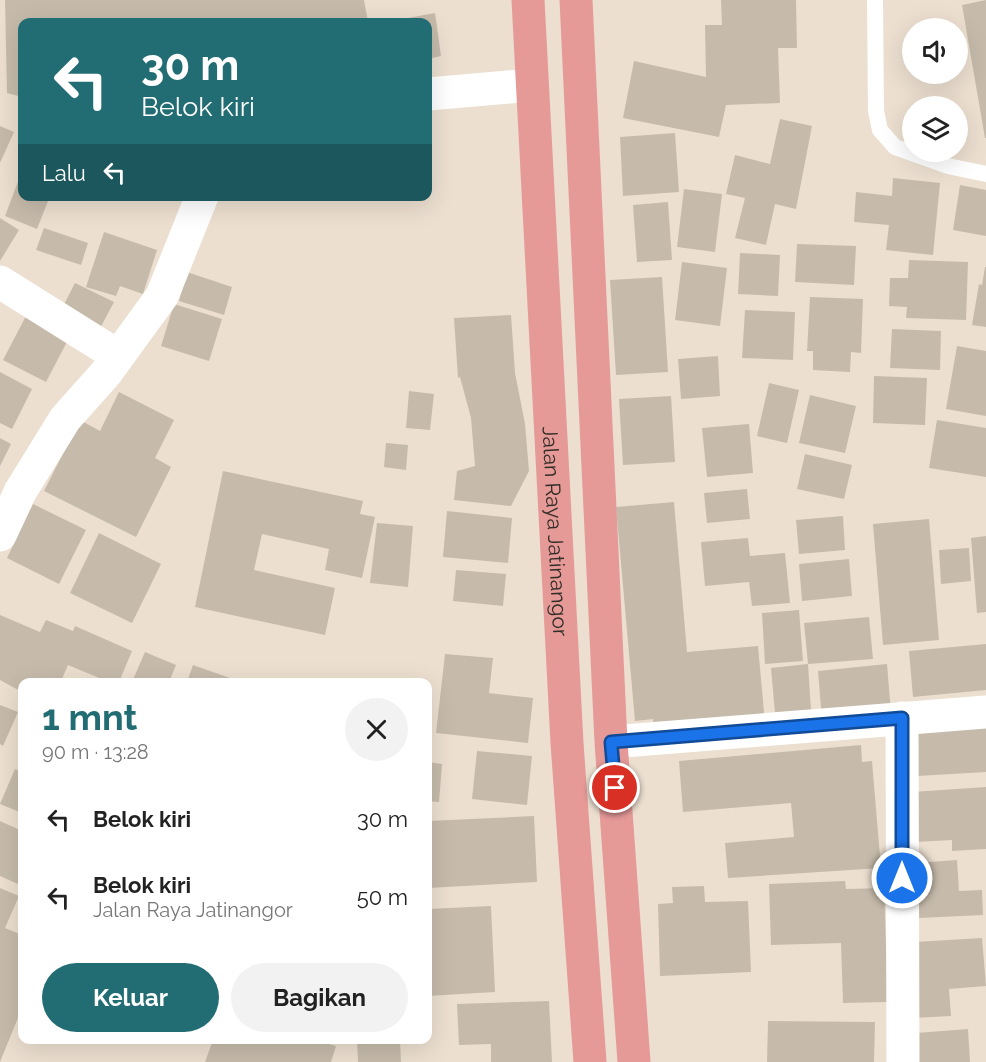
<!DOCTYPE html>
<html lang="id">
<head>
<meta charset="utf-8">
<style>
  :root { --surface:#fff; --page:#f2f2f2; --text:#222; --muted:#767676; --accent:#226d73 }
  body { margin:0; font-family:Raleway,sans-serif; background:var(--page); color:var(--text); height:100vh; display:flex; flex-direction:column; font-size:22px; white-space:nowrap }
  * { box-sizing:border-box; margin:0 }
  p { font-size:20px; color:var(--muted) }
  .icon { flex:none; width:33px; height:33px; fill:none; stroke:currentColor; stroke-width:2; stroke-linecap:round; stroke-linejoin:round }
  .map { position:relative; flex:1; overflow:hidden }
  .details { position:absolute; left:18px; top:678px; width:414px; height:366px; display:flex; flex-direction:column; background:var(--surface); border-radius:12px; box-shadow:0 6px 24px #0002 }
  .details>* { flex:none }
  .top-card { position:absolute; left:18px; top:18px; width:414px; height:183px; border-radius:12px; box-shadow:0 6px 24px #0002; background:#226d73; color:#fff; overflow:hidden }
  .tools { position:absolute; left:902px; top:18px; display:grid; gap:12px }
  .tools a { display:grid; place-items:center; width:66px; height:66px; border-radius:50%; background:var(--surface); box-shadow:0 6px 24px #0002; font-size:30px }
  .pin { position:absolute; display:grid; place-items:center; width:51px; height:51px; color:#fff; margin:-26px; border:3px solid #fff; border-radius:50%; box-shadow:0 2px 6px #0007 }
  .me { position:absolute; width:66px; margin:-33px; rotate:0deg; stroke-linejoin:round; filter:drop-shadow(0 0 4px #0008) }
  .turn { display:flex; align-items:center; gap:21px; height:126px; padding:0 24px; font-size:27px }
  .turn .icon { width:78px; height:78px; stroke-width:2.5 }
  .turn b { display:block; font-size:42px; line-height:51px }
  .then { display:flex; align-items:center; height:57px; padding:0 24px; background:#0003; gap:12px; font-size:22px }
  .round { display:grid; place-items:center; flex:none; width:63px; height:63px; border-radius:32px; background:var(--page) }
  .head { display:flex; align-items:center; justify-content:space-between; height:102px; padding:0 24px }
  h1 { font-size:36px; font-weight:700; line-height:45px; color:var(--accent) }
  .primary-button { display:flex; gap:12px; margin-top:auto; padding:12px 24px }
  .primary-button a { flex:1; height:69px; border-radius:36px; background:var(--accent); color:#fff; font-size:24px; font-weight:700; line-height:69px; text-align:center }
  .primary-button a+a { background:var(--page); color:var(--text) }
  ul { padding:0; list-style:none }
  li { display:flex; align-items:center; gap:18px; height:78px; padding:0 24px }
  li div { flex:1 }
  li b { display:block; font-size:22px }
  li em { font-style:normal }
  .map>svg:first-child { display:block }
  .building { fill:#c6bbab }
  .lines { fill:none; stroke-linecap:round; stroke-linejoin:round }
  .service { stroke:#fff; stroke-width:16 }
  .minor { stroke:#fff; stroke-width:33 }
  .trunk { stroke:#e69a98; stroke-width:33 }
  .route-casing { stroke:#114b97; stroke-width:15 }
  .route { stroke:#1a73e8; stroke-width:10 }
  .labels { text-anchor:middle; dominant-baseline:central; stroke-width:6; stroke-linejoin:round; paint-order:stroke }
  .street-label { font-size:21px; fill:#322d27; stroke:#f9ecdd }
</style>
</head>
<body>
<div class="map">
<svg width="986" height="1062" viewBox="0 0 986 1062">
  <rect width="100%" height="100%" fill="#ecdfd0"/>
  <path class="building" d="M5 0H364L368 22H22V97L7 93Z
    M721 0H796L797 48H778L780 103 726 105 719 137 623 118 634 61 706 77 705 25H722Z
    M986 0V138H985L962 5Z
    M435 13 441 56 428 59V22H386Z
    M780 119 812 126 796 209 775 204 766 245 735 238 745 198 726 194 735 155 770 164Z
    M0 126 14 132 0 163Z
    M675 133 679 192 623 196 620 137Z
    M22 171V196H50L37 229 5 216Z
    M893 178 940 183 933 255 886 250 889 225 854 222 856 192 892 196Z
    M960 185 986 190V236L953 230Z
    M684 189 722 194 715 252 677 247Z
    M668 202 672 260 637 262 633 205Z
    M0 218 19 230 0 261Z
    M44 228 88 243 81 265 36 250Z
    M104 232 157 250 143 294 120 286 116 296 86 287Z
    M797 244 856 246 854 285 795 282Z
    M740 253 780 255 778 296 738 294Z
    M909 260 968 262 966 320 906 318 907 307 889 306 890 278H908Z
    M682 262 727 268 720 326 675 320Z
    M985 267H986V327L972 325 979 284 982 285Z
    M187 272 232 287 224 315 179 301Z
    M662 277 668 372 616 375 610 280Z
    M75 283 114 302 97 334 59 314Z
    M810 297 863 299 861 353 851 352 850 372 813 370V351H807Z
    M174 304 222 319 209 361 161 346Z
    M745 310 795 312 793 360 742 358Z
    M511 315 515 373 525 424 529 471 511 506 454 500 457 471 475 466 471 418 460 377 458 378 454 318Z
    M26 316 69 338 46 382 3 360Z
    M892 329 941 331 940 370 890 368Z
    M957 346 986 351V416L946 409Z
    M718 356 720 396 681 399 678 359Z
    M0 372 32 389 12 429 0 423Z
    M874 376 927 378 925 425 873 423Z
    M769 383 799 390 787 443 757 436Z
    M409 391 434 394 430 430 406 428Z
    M119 392 174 420 155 458 171 467 136 537 44 491 80 420 100 431Z
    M810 395 856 406 845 453 799 443Z
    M671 396 675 462 623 465 619 399Z
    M937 420 986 428V477L929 468Z
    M749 424 753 473 707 477 702 428Z
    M0 438 11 444 0 466Z
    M386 443 408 445 406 470 384 467Z
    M805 454 852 465 844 499 797 489Z
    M223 471 363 501 360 514 375 517 362 578 325 570 329 549 262 534 254 570 335 588 325 635 195 607Z
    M747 489 750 519 707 523 704 493Z
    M674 502 687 652 758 646 765 723 654 733 653 719 635 721 616 507Z
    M33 504 86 530 59 584 7 558Z
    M447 511 512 518 508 563 443 557Z
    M843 516 845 550 799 554 796 520Z
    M929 519 939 640 883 645 873 524Z
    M377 523 413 526 408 587 370 583Z
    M99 533 161 564 132 623 70 593Z
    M986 536V612L977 613 971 538Z
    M748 538 750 556 785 553 790 603 752 606 749 582 705 586 701 542Z
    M969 548 971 581 941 584 939 550Z
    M849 559 852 596 802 601 799 564Z
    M456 570 506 574 503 606 453 601Z
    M799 610 803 661 765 664 762 613Z
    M0 615 40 632 46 620 73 631 75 626 132 651 119 682H109L68 665 61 681 65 682H22V692L0 680Z
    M869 617 873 659 808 664 804 623Z
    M986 644V690L913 697 909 651Z
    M145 652 176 665 169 682H132Z
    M445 654 493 658 489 693 533 698 528 743 436 733Z
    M808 664 811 710 775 713 771 668Z
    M887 664 891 713 822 720 818 671Z
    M193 665 230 678 228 682H187Z
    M0 705 18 712 3 746 0 744Z
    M986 722V772L917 776 914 726Z
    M861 745 862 762 872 761 881 868 728 878 725 843 794 837 791 803 683 812 679 761Z
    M477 751 532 756 527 805 472 799Z
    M428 762 442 764 439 802 428 801Z
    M15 769 22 772V813L0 804Z
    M986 787V849L952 851V840L915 842 912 792Z
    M534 816 537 882 428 888V821Z
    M0 821 22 831V872L18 884 0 876Z
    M957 860 959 891 982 890 983 915 919 918 915 863Z
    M845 881 846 889 884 888 888 1002 843 1003 841 943 771 945 769 884Z
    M704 886 705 902 748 901 751 972 660 976 658 904 673 903 672 887Z
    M0 888 19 896 5 928 22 935V1008L0 1062Z
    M491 906 495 992 428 996V909Z
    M982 938 986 986 949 989 951 1016 914 1018 915 942Z
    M549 1001 552 1062H491V1044L459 1045 457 1004Z
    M768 1021 875 1022 874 1062H767Z
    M968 1029 970 1062H917L916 1033Z
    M213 1040H315L336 1046 331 1062H205Z
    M357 1040H400L401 1062H358Z"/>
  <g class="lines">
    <path class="service" d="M875 0 876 111 880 130 895 147 948 166 986 174"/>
    <path class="minor" d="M428 94 532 85
      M0 282 118 356
      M0 535 20 492 65 419 106 373 162 296 202 196
      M902 718 903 1062
      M611 742 986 712"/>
    <g class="trunk">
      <path id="s1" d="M528 0 567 743 590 1062"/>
      <path d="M576 0 611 742 634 1062"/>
    </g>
  </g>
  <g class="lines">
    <defs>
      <path id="route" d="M615 788 611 742 902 718V878"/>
    </defs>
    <use href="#route" class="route-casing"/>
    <use href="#route" class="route"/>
  </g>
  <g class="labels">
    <g class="street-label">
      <text stroke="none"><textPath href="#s1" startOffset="532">Jalan Raya Jatinangor</textPath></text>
    </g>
  </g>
</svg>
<div class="tools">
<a><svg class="icon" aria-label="sound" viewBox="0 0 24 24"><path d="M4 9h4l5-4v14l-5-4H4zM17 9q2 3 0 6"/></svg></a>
<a><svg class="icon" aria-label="layers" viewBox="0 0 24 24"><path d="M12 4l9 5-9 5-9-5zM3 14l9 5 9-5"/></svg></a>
</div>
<div class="pin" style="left:615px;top:788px;background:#d93025"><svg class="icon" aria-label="arrive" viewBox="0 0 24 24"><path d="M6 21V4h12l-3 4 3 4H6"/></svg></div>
<svg class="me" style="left:902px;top:878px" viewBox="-20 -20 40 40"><circle r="17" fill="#1a73e8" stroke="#fff" stroke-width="3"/><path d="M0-11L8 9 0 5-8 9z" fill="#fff"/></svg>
<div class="top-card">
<div class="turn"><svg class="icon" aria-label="left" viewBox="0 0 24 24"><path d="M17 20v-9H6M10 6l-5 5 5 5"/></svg><div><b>30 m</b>Belok kiri</div></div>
<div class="then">Lalu<svg class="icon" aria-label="left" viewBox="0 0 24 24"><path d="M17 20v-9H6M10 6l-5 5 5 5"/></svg></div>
</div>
<section class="details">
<div class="head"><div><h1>1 mnt</h1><p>90 m · 13:28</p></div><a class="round"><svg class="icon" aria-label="close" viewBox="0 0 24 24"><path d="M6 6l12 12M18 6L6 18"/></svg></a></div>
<ul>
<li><svg class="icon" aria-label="left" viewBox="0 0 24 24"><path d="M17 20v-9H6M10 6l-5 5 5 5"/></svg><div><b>Belok kiri</b></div><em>30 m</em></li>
<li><svg class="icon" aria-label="left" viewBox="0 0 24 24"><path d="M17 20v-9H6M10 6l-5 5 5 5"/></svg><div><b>Belok kiri</b><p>Jalan Raya Jatinangor</p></div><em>50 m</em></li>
</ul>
<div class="primary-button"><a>Keluar</a><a>Bagikan</a></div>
</section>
</div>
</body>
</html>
